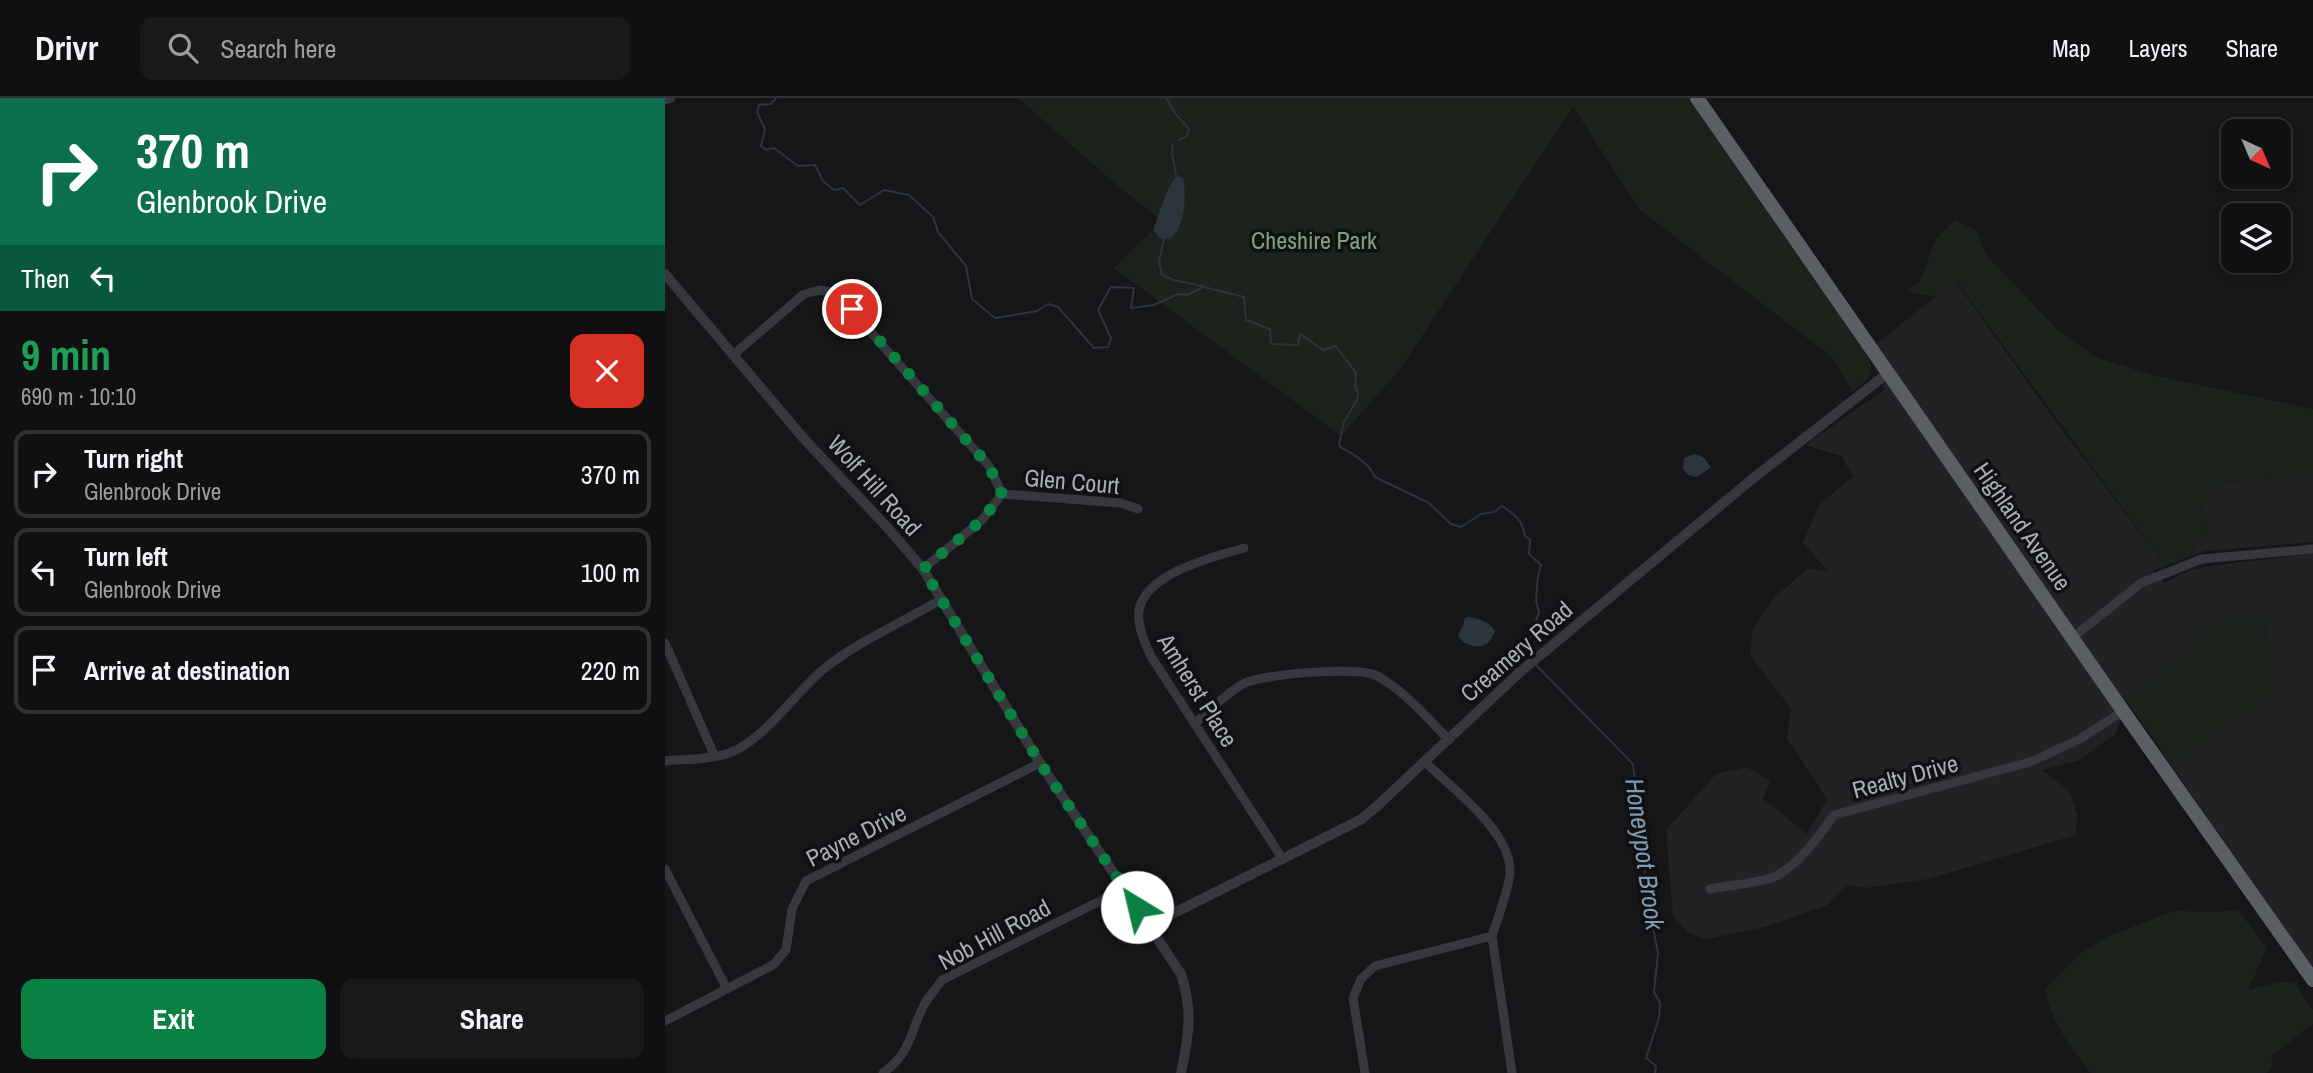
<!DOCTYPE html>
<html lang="en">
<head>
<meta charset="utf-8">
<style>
  :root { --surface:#101012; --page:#19191b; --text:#f1f3f6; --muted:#9c9d9f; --line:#303032; --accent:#0b8043 }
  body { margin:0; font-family:"Archivo Narrow",sans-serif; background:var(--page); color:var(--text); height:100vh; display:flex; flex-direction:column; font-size:26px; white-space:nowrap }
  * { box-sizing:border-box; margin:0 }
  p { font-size:23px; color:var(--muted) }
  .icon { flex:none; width:38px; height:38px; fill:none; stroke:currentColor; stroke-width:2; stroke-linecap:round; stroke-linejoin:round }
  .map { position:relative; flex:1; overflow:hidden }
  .details { display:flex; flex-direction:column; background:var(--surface); width:665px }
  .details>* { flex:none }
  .top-card { background:#0b6e4f; color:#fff; overflow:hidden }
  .needle { width:46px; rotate:136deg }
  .tools { position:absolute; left:1556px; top:21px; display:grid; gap:14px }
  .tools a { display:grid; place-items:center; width:70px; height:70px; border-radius:14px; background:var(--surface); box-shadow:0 4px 10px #0003,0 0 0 2px var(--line); font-size:35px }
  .pin { position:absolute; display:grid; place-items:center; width:60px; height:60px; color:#fff; margin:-30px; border:4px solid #fff; border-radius:50%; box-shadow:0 2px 7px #0007 }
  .me { position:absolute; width:77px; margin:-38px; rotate:324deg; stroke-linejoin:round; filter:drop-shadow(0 0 5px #0008) }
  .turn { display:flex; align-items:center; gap:24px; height:147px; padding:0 21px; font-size:32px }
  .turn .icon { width:91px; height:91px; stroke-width:2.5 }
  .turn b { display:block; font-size:49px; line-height:60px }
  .then { display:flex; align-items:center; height:66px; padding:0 21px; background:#0003; gap:14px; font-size:26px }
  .round { display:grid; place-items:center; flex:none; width:74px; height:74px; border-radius:14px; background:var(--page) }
  .headline { display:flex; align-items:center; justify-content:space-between; height:119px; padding:0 21px }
  h1 { font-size:42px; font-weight:700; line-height:52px; color:#1e9e55 }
  .primary-button { display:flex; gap:14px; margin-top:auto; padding:14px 21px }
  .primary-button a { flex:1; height:80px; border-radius:14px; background:var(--accent); color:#fff; font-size:28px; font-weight:700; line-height:80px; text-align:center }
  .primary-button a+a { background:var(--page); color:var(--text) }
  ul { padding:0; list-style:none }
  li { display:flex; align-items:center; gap:21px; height:88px; margin:0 14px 10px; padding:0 7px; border:4px solid var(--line); border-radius:14px }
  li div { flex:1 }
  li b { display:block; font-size:26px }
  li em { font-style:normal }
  header { display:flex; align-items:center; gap:42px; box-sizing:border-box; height:98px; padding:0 35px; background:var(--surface); border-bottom:2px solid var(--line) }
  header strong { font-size:33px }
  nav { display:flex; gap:38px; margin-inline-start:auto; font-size:24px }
  .search { width:490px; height:63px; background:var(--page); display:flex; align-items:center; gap:18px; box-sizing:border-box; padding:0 24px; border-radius:14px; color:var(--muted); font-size:26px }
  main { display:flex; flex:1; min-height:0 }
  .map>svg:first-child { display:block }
  .built { fill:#222225 }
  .green { fill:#1c231d }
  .water { fill:#2c353c }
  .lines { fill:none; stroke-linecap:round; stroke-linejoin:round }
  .stream { stroke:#2c353c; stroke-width:2 }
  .minor { stroke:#37383d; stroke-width:9 }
  .tertiary { stroke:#37383d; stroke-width:10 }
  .trunk { stroke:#5b5e65; stroke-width:14 }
  .route { stroke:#0b8043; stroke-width:12; stroke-dasharray:0 21.6 }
  .labels { text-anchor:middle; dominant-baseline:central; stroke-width:7; stroke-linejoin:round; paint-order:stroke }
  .park-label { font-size:24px; fill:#7fa381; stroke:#111113 }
  .street-label { font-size:24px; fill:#a8adb8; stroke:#111113 }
  .water-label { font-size:26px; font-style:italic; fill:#7f9bb3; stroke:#111113 }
</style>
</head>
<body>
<header>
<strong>Drivr</strong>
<div class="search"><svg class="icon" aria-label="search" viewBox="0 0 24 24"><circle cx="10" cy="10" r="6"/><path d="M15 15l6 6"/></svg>Search here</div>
<nav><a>Map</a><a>Layers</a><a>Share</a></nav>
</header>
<main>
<section class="details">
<div class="top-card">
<div class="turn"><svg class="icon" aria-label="right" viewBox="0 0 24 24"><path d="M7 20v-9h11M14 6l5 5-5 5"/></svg><div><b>370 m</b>Glenbrook Drive</div></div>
<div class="then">Then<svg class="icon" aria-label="left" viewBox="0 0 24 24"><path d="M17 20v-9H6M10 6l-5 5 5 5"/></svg></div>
</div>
<div class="headline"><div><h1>9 min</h1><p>690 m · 10:10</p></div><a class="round" style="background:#d93025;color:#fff"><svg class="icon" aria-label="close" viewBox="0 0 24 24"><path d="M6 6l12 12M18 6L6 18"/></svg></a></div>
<ul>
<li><svg class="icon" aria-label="right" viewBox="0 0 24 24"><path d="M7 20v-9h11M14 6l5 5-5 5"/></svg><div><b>Turn right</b><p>Glenbrook Drive</p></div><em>370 m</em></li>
<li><svg class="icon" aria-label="left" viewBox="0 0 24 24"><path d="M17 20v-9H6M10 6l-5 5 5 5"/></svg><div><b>Turn left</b><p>Glenbrook Drive</p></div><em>100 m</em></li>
<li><svg class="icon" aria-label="arrive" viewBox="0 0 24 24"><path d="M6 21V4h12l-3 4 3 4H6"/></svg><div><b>Arrive at destination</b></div><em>220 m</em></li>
</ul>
<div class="primary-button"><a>Exit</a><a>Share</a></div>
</section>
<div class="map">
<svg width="1648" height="975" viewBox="0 0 1648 975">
  <rect width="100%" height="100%" fill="#161618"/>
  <path class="built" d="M1290 183 1392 325 1500 468 1488 472 1499 485 1523 473 1551 467 1648 456V871L1461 602 1451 635 1415 662 1377 672 1405 694 1412 717 1411 737 1263 781 1201 790 1183 787 1162 807 1100 829 1041 841 1025 836 1008 818 1001 732 1051 676 1082 669 1105 683 1098 701 1142 736 1162 701 1122 640 1126 610 1085 557 1088 531 1109 500 1143 470 1164 474 1138 445 1154 407 1188 378 1176 358 1140 347 1219 292 1210 247Z
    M1648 378V444L1540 453 1526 458 1533 439 1544 437 1538 405 1555 385Z"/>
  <path class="green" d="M353 0H1023L1205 262C1209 278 1199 284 1188 294L1167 259 975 112 908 9 735 271 676 338 449 170 497 123 452 87Z
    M1290 122 1311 132 1321 157 1394 233 1431 259 1487 277 1648 311V378L1555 385 1538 405 1544 437 1533 439 1526 458 1500 468 1291 183 1272 198 1249 196 1244 190 1254 185 1271 141Z
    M1597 519 1602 524 1607 597 1507 666 1461 602 1511 565 1535 539 1531 529 1550 523Z
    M1573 812 1602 850 1583 892 1614 884H1629L1648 912V926L1607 957 1606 971 1602 975H1426C1405 949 1386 924 1380 891L1415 856 1444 838 1509 813 1550 814Z"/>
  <path class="water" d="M511 78 518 80C522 97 520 130 505 141L495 140 488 132 502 94Z
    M1029 356 1038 359 1046 369 1032 379 1023 377 1018 371 1019 360Z
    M803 519C813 520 824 523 830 533 830 534 825 543 824 544 815 553 797 547 793 537L798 528 800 520Z"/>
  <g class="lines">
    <path class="stream" d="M111 0 106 6 94 7 92 14 100 31 96 48 101 52 109 50 133 68 150 67 158 83 169 92 178 90 195 107 219 92 244 97 268 119 273 134 301 168 307 201 330 220 372 213 383 206 393 209 429 250 443 249 446 240 433 212 446 189 469 190 466 210 489 207 513 196 522 197 539 189 579 199 581 222 605 231 606 246 633 247 635 236 658 252 671 248 691 275 690 288 693 295 692 302 679 324 674 346 675 349C689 356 704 365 710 379L764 405 786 426 796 429 816 416 829 414 837 408C850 417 857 421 860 438L865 442 864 456 876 467 873 477 871 502 874 515 865 536 863 557 865 560
      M502 0 509 14 524 31 521 39 513 42
      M508 47 507 54 511 77
      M499 141 494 163 497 177 508 182 537 188
      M871 567 968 666 984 809 993 855 989 894 995 905 994 920 981 960 991 968 990 975"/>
    <path class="minor" d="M68 257 139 196 155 192 171 195 324 368 337 396
      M337 396 456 405 473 411
      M579 450C548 459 481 475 474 512 472 529 480 546 487 560L617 760
      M258 471 317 422 337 396
      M1407 540 1476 485 1537 461 1648 451
      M0 545 50 659
      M530 625C546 612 562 594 580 585 599 576 694 568 712 578 740 593 761 619 784 642
      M0 663C21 661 44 662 64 655 99 643 131 593 161 569 196 542 238 524 277 501
      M760 664C787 690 847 734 845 775 844 791 832 822 827 838
      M0 771 62 891
      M1045 791C1065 787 1087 786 1106 780 1131 771 1154 738 1169 717L1365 664 1415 641 1458 613
      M0 923 108 867 121 852 127 811 141 783 375 665
      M218 975C246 954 244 938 258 909 262 900 271 891 277 882L459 791
      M700 975 688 900 696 881 710 868 827 838 847 975"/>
    <path class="tertiary" d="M0 1 5 0
      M0 176 140 342 222 429 258 471 375 665 516 876C528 913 524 937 516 975
      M485 827 695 722 711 709 855 574 1086 382 1223 275"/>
    <path class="trunk" d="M1032 0 1458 613 1648 882"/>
  </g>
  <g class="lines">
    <path class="route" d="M187 211 324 368 337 396 317 422 258 471 375 665 472 809"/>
  </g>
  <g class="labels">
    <g class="park-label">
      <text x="649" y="142">Cheshire Park</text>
    </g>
    <g class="street-label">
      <text transform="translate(407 383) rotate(5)">Glen Court</text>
      <text transform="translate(210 387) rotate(48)">Wolf Hill Road</text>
      <text transform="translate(1358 428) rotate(55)">Highland Avenue</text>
      <text transform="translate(851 553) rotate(-41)">Creamery Road</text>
      <text transform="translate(533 592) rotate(58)">Amherst Place</text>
      <text transform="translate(1240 678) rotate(-15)">Realty Drive</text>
      <text transform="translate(191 737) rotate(-27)">Payne Drive</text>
      <text transform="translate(329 836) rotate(-28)">Nob Hill Road</text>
    </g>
    <g class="water-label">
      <text transform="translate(980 756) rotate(82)">Honeypot Brook</text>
    </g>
  </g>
</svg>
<div class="tools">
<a><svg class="needle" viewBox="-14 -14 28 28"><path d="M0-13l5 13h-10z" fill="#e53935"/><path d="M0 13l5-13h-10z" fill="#9c9d9f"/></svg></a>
<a><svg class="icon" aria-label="layers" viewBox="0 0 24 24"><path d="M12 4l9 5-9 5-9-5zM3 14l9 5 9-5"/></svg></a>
</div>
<div class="pin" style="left:187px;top:211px;background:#d93025"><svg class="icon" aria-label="arrive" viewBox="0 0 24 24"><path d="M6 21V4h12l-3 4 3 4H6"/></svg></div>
<svg class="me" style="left:472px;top:809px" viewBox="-20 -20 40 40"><circle r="19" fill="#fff"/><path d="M0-13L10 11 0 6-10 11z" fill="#0b8043"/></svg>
</div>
</main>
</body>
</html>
